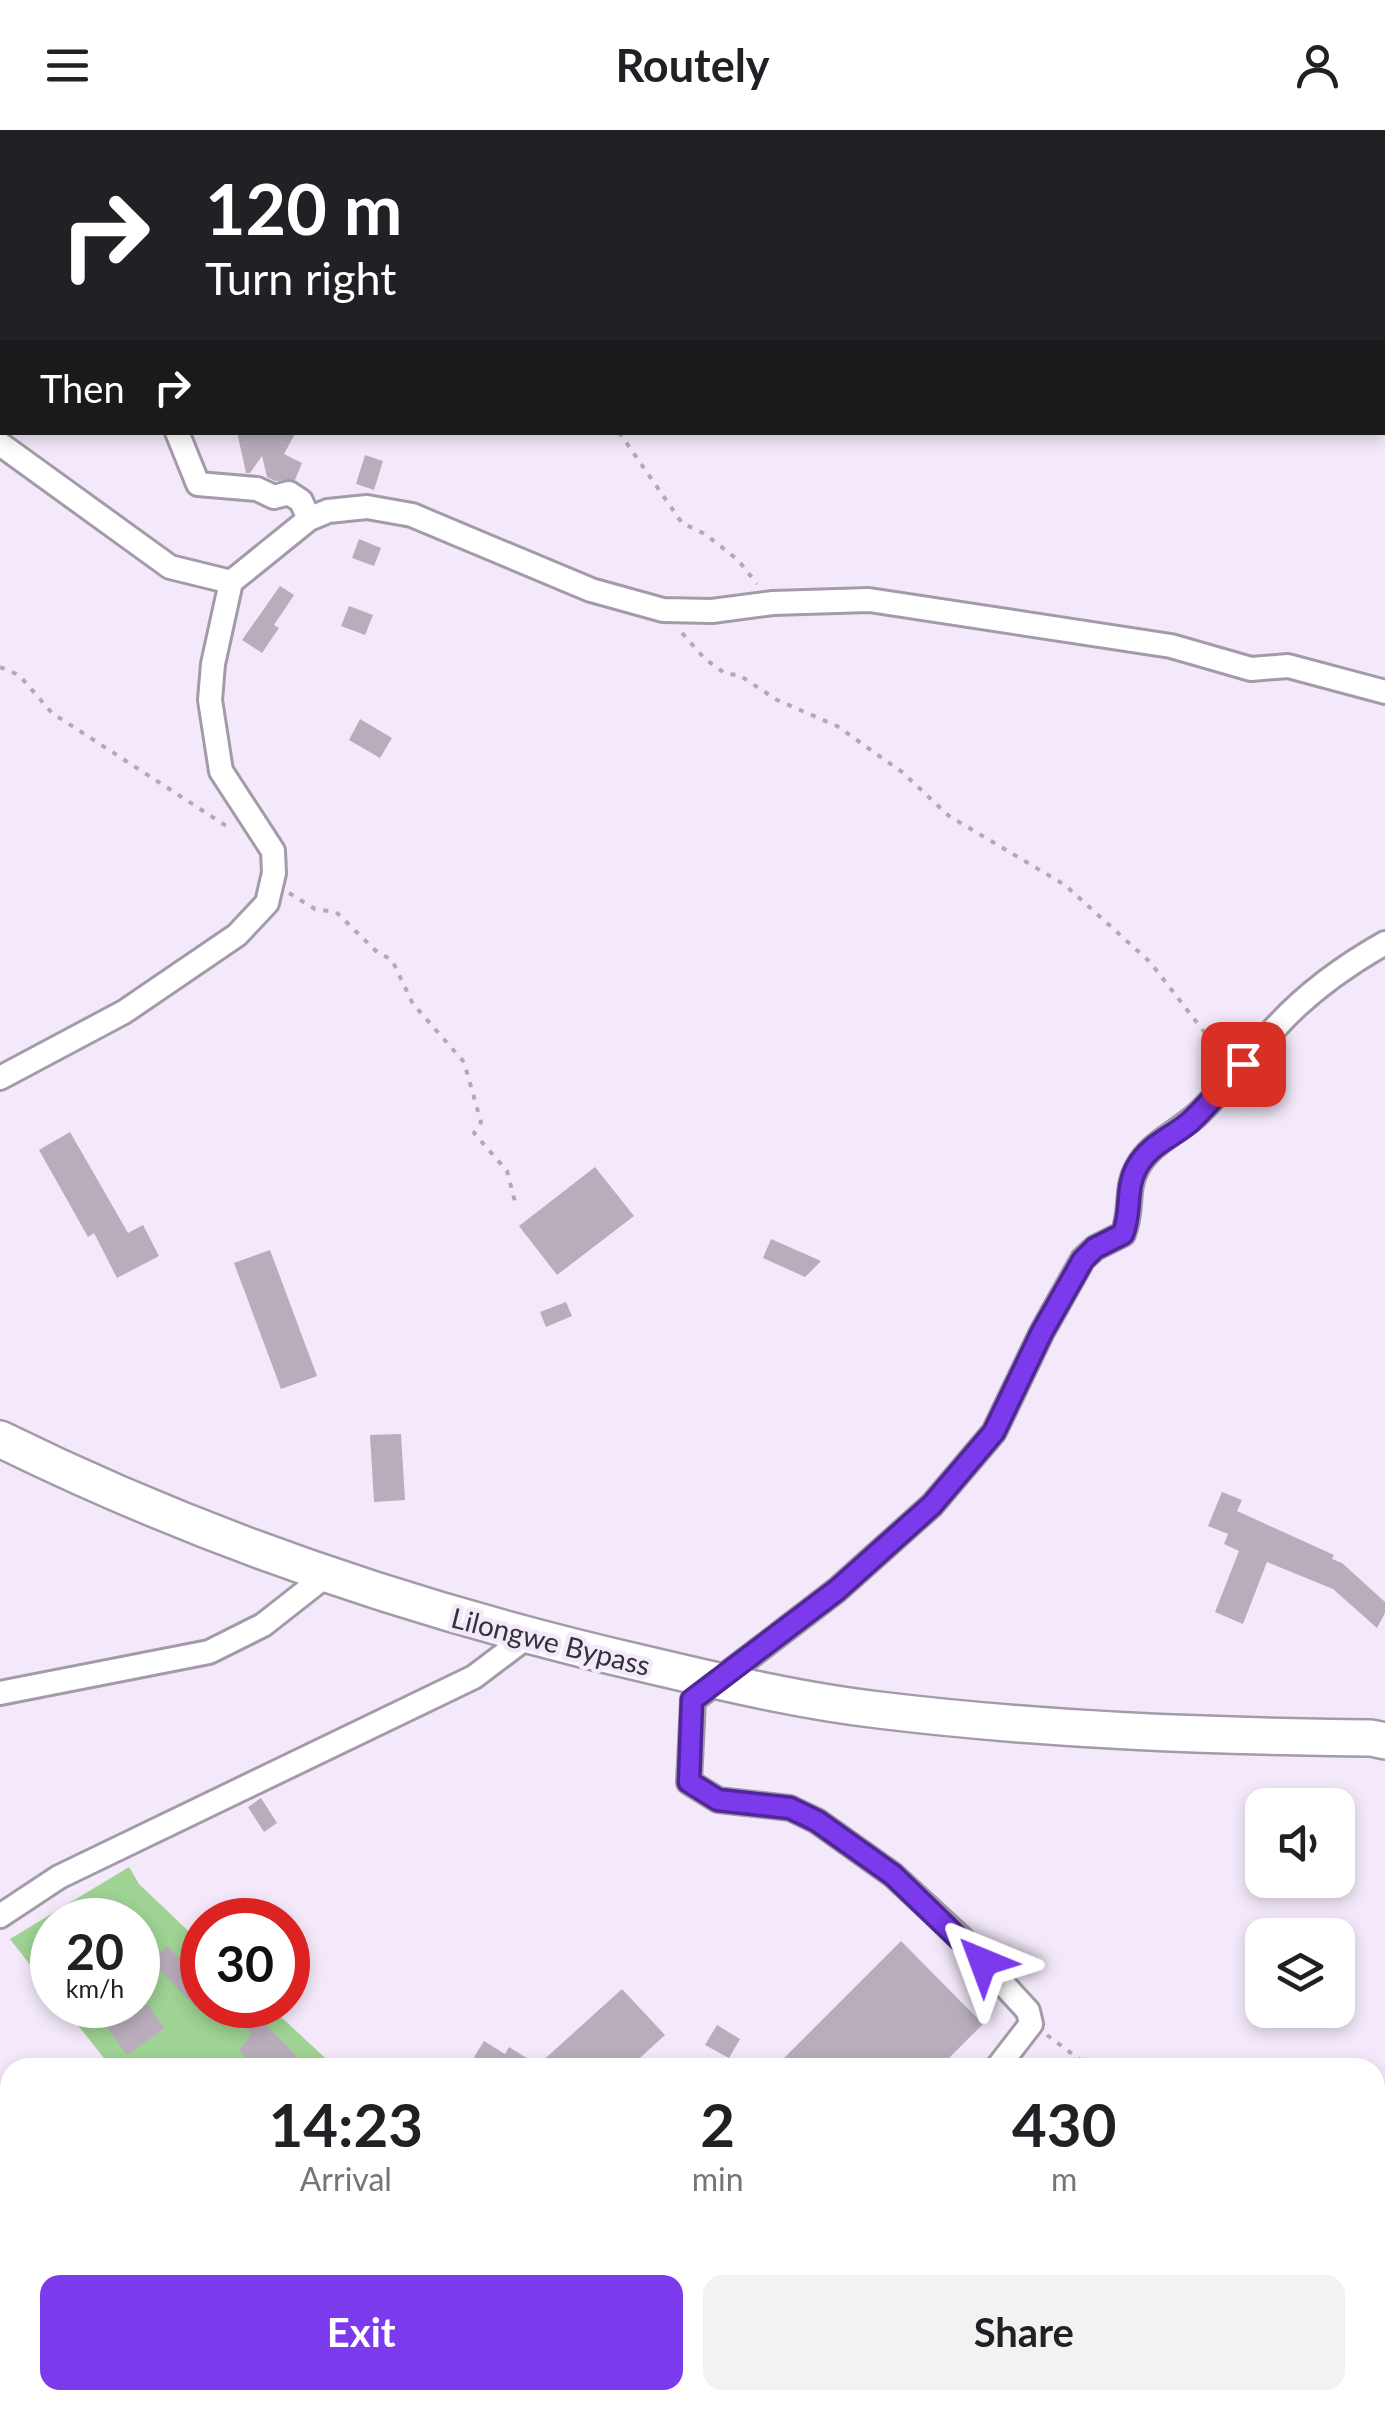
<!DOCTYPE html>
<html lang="en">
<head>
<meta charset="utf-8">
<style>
  :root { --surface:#fff; --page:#f2f2f2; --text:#202124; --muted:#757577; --accent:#7c3aed }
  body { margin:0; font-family:Lato,sans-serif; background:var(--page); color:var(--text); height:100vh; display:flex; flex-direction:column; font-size:38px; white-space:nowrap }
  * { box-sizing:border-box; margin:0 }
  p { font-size:32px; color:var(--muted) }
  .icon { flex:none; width:55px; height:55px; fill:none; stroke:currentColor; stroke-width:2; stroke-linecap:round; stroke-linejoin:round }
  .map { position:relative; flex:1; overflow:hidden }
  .drawer { position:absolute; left:0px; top:1928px; width:1385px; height:352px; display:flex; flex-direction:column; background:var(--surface); border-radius:30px 30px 0 0; box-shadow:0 5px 15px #0003 }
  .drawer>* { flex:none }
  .top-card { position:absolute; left:0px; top:0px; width:1385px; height:305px; box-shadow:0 5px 15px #0003; background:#202124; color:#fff; overflow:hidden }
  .buttons { position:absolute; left:1245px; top:1658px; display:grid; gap:20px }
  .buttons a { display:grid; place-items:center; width:110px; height:110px; border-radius:20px; background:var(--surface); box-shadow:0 5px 15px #0003; font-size:50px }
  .speed { position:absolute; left:30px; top:1768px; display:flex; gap:20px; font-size:50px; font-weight:700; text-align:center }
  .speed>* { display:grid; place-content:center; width:130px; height:130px; border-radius:50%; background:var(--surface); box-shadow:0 5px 15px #0003; line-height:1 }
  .speed small { font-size:25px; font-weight:400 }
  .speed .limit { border:15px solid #d22; background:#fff; color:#111 }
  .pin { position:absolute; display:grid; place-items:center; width:85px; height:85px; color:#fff; margin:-42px; border-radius:20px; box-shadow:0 5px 15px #0006 }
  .me { position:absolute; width:110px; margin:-55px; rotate:316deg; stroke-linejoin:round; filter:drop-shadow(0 0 8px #0008) }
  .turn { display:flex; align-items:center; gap:35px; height:210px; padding:0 40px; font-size:45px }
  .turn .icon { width:130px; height:130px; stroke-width:2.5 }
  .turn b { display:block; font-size:70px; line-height:85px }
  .then { display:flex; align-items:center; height:95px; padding:0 40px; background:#0003; gap:20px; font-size:38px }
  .eta { display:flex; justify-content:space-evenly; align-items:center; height:170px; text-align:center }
  .eta b { font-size:60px; font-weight:700; line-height:70px }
  .primary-button { display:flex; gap:20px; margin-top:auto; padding:20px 40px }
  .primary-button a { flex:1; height:115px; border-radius:20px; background:var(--accent); color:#fff; font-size:40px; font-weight:700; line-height:115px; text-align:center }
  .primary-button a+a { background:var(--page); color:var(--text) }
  header { display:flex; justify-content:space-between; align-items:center; height:130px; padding:0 40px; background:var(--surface); font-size:45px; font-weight:700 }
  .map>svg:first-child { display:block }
  .green { fill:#9ed393 }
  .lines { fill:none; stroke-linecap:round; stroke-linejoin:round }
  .river { stroke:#acd0f7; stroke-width:38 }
  .building { fill:#b9adbc }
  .service-casing { stroke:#a39aaa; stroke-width:16 }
  .minor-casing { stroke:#a39aaa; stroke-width:28 }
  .primary-casing { stroke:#a39aaa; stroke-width:40 }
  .path { stroke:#b1a9b7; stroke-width:4; stroke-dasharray:5 8; stroke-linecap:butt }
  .service { stroke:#fff; stroke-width:11 }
  .minor { stroke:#fff; stroke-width:22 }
  .primary { stroke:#fff; stroke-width:35 }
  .route-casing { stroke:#51269a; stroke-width:25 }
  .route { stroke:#7c3aed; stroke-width:18 }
  .labels { text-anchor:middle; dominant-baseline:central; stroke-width:9; stroke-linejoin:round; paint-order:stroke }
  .street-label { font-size:28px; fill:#353138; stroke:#f3e9fa }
</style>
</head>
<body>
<header><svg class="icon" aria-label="menu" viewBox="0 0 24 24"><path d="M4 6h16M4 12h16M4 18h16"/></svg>Routely<svg class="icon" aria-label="person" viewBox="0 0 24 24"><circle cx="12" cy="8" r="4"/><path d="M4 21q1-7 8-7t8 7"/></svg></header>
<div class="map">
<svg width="1385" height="2279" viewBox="0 0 1385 2279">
  <rect width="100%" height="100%" fill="#f3e9fa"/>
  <path class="green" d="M129 1737 139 1754 202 1814V1875H268L335 1937H111L62 1875H138V1790H52V1863L10 1809Z"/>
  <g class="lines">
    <path class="river" d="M1025 0 1027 2
      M1382 31 1385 29"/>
  </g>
  <path class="building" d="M237 302H296L284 324 302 333 295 350 275 351 267 347 262 326 250 343H246Z
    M365 325 383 331 374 360 356 354Z
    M359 409 381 418 374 436 352 428Z
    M280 456 294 465 274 495 279 498 262 523 242 510Z
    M349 476 373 485 365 505 341 496Z
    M360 589 392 608 380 628 349 610Z
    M70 1002 128 1103 143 1095 159 1126 117 1148 94 1103 88 1107 39 1020Z
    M595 1037 634 1086 557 1145 519 1096Z
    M771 1109 821 1131 805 1147 763 1128Z
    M270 1120 317 1246 281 1259 234 1133Z
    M566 1172 572 1186 546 1197 540 1182Z
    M401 1304 405 1370 374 1372 370 1305Z
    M1222 1362 1242 1370 1237 1381 1334 1425 1332 1429 1342 1433 1385 1472V1483L1377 1498 1333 1459 1267 1432 1243 1494 1215 1482 1239 1421 1224 1414 1228 1404 1208 1396Z
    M261 1668 277 1693 264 1702 248 1677Z
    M901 1811 983 1894 939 1938H774Z
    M166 1816 202 1846V1883L152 1833Z
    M622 1859 665 1905 629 1938H491L474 1927 484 1911 505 1924 509 1917 538 1935Z
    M90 1875H148L165 1898 127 1925Z
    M238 1875H247L308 1938H255L239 1920 252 1904 229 1883Z
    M717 1895 740 1909 729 1928 705 1915Z"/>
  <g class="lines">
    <defs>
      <path id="service" d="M0 2121 10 2137
        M162 2270 169 2279"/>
      <path id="minor" d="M0 39 2 41
        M177 302 198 354 257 359 274 367 289 363 301 371 309 389
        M0 314 170 437 231 452
        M0 948 124 882 237 805 267 773 274 743 273 721 221 641 210 570 213 534 231 452 309 389 328 381 367 377 412 385 591 460 663 480 712 481 773 473 869 470 1171 516 1251 539 1288 536 1385 562
        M0 1563 209 1522 263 1495 328 1444
        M0 1786 59 1747 474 1547 527 1507
        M997 1938 1031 1894 1028 1881 960 1807 893 1745 817 1691 790 1678 718 1670 689 1652 693 1570 837 1460 932 1375 994 1302 1042 1202 1083 1129 1095 1118 1123 1104C1133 1080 1125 1060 1137 1038 1151 1012 1178 1003 1199 983 1227 956 1249 925 1276 897 1306 864 1346 835 1385 813
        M531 2279 542 2270"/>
      <path id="primary" d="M0 1309C207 1411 425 1484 649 1535 725 1553 802 1571 879 1580 1043 1600 1206 1606 1371 1608L1385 1611"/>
    </defs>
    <use href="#service" class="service-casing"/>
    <use href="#minor" class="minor-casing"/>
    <use href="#primary" class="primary-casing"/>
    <path class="path" d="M619 302 682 393 705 404 738 430 757 454
      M682 503 705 529 726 544 739 545 777 570 837 596 902 642 949 686 1065 755 1150 832 1205 903 1226 920
      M0 537 19 545 52 583 231 699
      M289 763 315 779 336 782 377 822 392 830 413 874 464 932 481 992 474 1003 507 1041 516 1076
      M1047 1905 1091 1938
      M1375 2066 1385 2069"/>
    <use href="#service" class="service"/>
    <use href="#minor" class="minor"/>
    <use href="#primary" class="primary"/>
  </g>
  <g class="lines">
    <defs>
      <path id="route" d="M983 1832 893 1745 817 1691 790 1678 718 1670 689 1652 692 1570 837 1460 932 1375 994 1302 1042 1202 1083 1130 1095 1118 1123 1104C1132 1081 1125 1058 1137 1037 1150 1014 1171 1008 1190 992 1209 974 1226 954 1243 934"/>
    </defs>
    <use href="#route" class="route-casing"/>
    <use href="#route" class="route"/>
  </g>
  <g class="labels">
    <g class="street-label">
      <text transform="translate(551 1511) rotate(14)">Lilongwe Bypass</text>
    </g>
  </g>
</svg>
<div class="buttons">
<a><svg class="icon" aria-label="sound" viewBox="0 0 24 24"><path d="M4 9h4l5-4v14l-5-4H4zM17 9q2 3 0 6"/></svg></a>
<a><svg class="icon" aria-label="layers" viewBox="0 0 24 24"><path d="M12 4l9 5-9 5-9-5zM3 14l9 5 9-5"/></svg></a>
</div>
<div class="speed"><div>20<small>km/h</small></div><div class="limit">30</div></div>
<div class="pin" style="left:1243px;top:934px;background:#d93025"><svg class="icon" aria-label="arrive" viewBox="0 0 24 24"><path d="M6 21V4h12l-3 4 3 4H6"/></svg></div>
<svg class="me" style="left:983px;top:1832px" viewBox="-20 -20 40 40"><path d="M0-17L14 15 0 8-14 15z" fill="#7c3aed" stroke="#fff" stroke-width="4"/></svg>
<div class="top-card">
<div class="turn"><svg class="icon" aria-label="right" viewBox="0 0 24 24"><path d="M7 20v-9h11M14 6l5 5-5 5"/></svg><div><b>120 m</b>Turn right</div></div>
<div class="then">Then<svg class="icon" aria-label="right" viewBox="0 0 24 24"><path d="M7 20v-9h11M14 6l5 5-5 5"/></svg></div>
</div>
<section class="drawer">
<div class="eta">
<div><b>14:23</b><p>Arrival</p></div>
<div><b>2</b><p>min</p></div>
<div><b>430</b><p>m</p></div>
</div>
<div class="primary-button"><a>Exit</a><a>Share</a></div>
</section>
</div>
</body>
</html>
